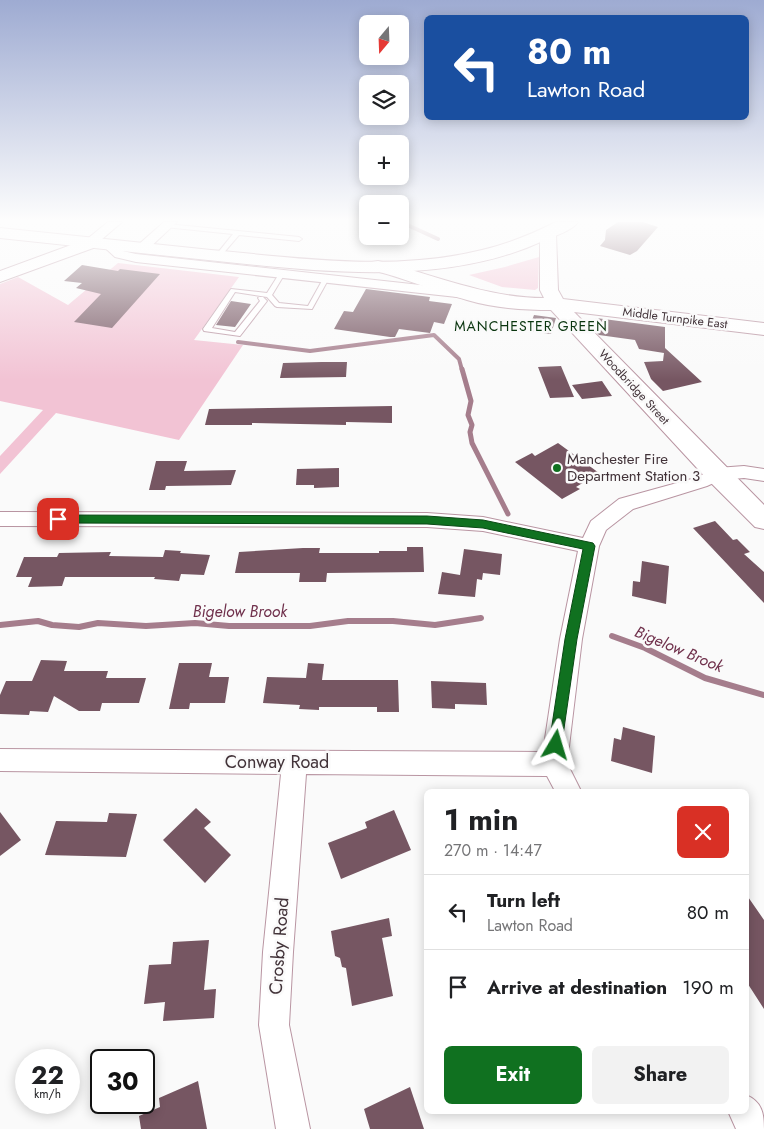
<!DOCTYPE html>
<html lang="en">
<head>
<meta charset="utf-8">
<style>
  :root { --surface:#fff; --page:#f2f2f2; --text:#202124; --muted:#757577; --line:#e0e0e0; --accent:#107120 }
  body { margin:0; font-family:Jost,sans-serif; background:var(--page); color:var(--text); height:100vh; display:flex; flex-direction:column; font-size:19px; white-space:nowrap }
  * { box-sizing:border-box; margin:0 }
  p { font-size:16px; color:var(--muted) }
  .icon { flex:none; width:28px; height:28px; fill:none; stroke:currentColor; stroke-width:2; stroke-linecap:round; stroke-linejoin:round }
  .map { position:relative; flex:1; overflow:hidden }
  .details { position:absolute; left:424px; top:789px; width:325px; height:325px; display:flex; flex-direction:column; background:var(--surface); border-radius:8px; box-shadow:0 2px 12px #0003 }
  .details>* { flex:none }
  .top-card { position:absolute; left:424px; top:15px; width:325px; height:105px; border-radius:8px; box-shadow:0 2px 12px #0003; background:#1a4fa0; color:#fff; overflow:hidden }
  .needle { width:32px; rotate:199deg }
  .tools { position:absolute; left:359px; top:15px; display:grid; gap:10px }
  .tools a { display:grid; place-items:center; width:50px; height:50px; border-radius:8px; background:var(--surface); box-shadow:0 2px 12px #0003; font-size:25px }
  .speed { position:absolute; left:15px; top:1049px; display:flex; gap:10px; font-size:25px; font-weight:700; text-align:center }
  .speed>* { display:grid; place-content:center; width:65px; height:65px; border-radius:50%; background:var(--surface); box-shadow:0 2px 12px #0003; line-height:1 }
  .speed small { font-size:12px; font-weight:400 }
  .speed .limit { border:2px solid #111; border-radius:8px; background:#fff; color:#111 }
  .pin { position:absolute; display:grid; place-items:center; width:42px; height:42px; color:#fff; margin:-21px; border-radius:10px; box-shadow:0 2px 8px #0006 }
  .me { position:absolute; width:55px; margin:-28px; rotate:7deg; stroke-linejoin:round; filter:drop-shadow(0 0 4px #0008) }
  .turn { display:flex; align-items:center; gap:18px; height:105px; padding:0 20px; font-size:22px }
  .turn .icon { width:65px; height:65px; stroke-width:2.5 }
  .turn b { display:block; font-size:35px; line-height:42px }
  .round { display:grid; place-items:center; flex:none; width:52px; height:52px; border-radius:8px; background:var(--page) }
  .summary { display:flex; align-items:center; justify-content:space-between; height:85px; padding:0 20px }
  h1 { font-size:30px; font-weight:700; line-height:38px }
  .cta { display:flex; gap:10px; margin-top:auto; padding:10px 20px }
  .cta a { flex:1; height:58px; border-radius:8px; background:var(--accent); color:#fff; font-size:20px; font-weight:700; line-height:58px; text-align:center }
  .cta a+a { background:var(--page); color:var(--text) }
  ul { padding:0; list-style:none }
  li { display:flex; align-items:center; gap:15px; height:75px; padding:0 20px; border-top:1px solid var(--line) }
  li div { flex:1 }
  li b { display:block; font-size:19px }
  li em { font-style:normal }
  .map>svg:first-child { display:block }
  .green { fill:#f2c3d4 }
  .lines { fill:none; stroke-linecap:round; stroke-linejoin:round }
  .stream-far2 { stroke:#a57d8c; stroke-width:4 }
  .stream-far1 { stroke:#a57d8c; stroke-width:5 }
  .stream { stroke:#a57d8c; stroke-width:6 }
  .building { fill:#765662 }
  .lane-casing { stroke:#b995a2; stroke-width:2 }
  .street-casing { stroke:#b995a2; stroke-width:2 }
  .secondary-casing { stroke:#b995a2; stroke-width:2 }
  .primary-casing { stroke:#b995a2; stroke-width:2 }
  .lane { fill:#fff; fill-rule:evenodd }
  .street { fill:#fff; fill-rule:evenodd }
  .secondary { fill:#fff; fill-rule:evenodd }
  .primary { fill:#fff; fill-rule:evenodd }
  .route { fill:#107120; stroke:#0a4915 }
  .poi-dot { fill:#107120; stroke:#fafafa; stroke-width:2 }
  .labels { text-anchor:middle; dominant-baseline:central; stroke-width:5; stroke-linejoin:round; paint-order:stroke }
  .far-street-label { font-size:12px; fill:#423339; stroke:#fafafa }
  .far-neighbourhood-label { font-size:14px; letter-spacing:1px; fill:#0a350f; stroke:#fafafa }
  .poi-label { font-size:15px; fill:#423339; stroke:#fafafa; text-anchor:start }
  .water-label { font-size:16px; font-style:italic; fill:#70314c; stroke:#fafafa }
  .near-street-label { font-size:18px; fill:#423339; stroke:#fafafa }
</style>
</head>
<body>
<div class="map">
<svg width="764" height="1129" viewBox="0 0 764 1129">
  <rect width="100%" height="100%" fill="#fafafa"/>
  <path class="green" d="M539 257 538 288 535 290 502 287 469 275 505 267Z
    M118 263 239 277 194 340 243 345 179 440 56 413 0 474V456L43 410 0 401V284L18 277 68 305Z"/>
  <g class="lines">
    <path class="stream-far2" d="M401 222 438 239
      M238 342 310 351 434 335 459 359 462 370"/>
    <path class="stream-far1" d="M462 369 471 401 468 415 472 425 470 432 472 443 508 514"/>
    <path class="stream" d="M0 625 38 621 52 625 79 627 98 623 146 626 195 623 229 626H310L348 621H393L435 625 481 618
      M612 636 645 648 705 678 764 695"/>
  </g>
  <path class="building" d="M618 222H643L658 227 637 251 630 255 600 246 605 240 606 230Z
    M82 265 118 271 120 269 160 274 112 328 74 322 101 294 76 288 82 283 64 281Z
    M366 289 430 297 429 301 452 304 444 324 434 322 430 333 399 329 395 337H390L334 329 344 311 353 312Z
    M231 301 251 304 235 327 216 325Z
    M534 315 556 318 551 334 528 331Z
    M596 318 665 327V348L702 382 663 391 651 379 644 362 663 361 664 353 639 349 635 340 599 335 595 331Z
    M322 362H347L346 377 280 378 283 363Z
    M561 366 574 397 550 398 538 367Z
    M602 381 612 396 582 399 572 385Z
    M392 406V423L346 422V425L252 423V425H205L209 409Z
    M558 443 599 473 576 487 580 489 562 499 515 462 532 453 535 456Z
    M156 461H187L184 471 236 470 231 485 166 486 165 490H149Z
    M339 468V487L314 488V485H296L297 469Z
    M715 521 733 540 737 539 750 552 744 554 764 572V603L693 528Z
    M407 547H423L424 572 327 573 326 582H299L300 573H235L239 552 303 548H320L319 553H379V551H407Z
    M464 549 502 554 500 575 483 573 482 580 477 579 475 597 438 594 442 572 460 575Z
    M165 550 181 551 180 553 210 555 204 575 181 574 179 581 154 579 155 577H65L62 586 28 587 32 577H16L24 557H57L59 553 111 552 109 556 163 557Z
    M642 561 669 566 666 604 632 596 633 581 640 582Z
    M41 660 67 661 64 671H108L106 678H146L139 703H102L100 711H79L54 696 48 712 30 711 29 715 0 714V695L6 681H32Z
    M179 663H212L209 677H229L225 703H190L189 709H169Z
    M308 663 324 664 322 680H398L399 712H377V707H319V710L299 709 300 705 263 703 267 677 306 678Z
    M431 681 486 683 487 705 455 704V709L432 708Z
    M623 727 655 736 652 773 611 761 614 738 621 740Z
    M196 808 211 822 204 828 231 855 205 883 163 840Z
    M394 810 411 850 341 879 328 843 367 828 365 822Z
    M0 812 21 840 0 856Z
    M109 813 137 814 126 857 45 855 56 821 107 822Z
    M746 894 764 920V1009L746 981Z
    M389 918 392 936 382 938 393 996 352 1006 346 968 342 967 340 958 335 956 331 931Z
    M209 940 204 990 216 989 214 1018 163 1021 165 1002 144 1004 149 965 171 964 173 942Z
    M198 1081 207 1129H141L139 1116 160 1107 159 1098Z
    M410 1087 424 1129H370L364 1109Z"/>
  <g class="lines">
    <defs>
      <path id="lane" d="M167 224 299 237 302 239 299 241 239 235 221 256 219 257 216 255 233 234 165 227V225Z
        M281 273 284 275 272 295 279 303 308 306 323 279H327L328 280 312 309 277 307 275 306 267 297 235 292 212 328 235 332 260 301 258 298 259 297H263L267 301 240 336 204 331 203 329 231 289 267 293 279 274Z"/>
      <path id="street" d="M108 222H122L94 246H86L84 243 86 240Z
        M164 222H177L146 251H138L136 248 138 245Z
        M108 241 123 251 136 254 466 290 473 294 466 298 136 262 115 257 102 245Z
        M744 466 764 469V481L744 478 720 480 707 486 633 509 606 530 599 546 582 639 567 763 581 791H555L547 776 306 774 293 952 289 1025 310 1129H276L259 1025 263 952 281 774 0 771V749L543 752 560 639 578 551 483 531 427 527 0 526V512L427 513 483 517 583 538 591 521 619 499 695 478 717 468Z
        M746 1095C762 1102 764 1113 764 1129H736L728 1111H746Z"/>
      <path id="secondary" d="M548 229 554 230 556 234 558 290 563 299 764 323V335L574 312 764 505V529L755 527 708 480 551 310C524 310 493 308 467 300 435 291 404 278 372 270L369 266 372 262 378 261C433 274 486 298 544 298L540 290V234L542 230Z
        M90 238 96 239 98 243 96 247 0 282V271Z"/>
      <path id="primary" d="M556 222H578C572 231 554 236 545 240 444 288 315 271 208 260 138 253 69 245 0 238V228C70 235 140 243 211 250 299 258 394 272 482 250 508 244 532 234 556 222Z"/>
    </defs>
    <use href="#lane" class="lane-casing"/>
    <use href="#street" class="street-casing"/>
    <use href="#secondary" class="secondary-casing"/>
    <use href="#primary" class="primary-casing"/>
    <use href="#lane" class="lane"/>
    <use href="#street" class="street"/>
    <use href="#secondary" class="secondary"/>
    <use href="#primary" class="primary"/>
  </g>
  <linearGradient id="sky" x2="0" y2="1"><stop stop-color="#9eabd2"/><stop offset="0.58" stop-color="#fdfdfd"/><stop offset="1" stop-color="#fdfdfd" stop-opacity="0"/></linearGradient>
  <rect width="764" height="380" fill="url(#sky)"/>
  <path class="route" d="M58 515 427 516 483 520 593 543 595 546 577 639 561 749 556 751 551 749 549 745 565 639 583 549 483 528 427 524 58 523 53 519Z"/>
  <circle class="poi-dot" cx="557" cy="468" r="5"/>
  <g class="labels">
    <g class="far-street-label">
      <text transform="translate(675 318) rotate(7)">Middle Turnpike East</text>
      <text transform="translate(634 387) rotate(47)">Woodbridge Street</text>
    </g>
    <g class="far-neighbourhood-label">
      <text x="531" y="326">MANCHESTER GREEN</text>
    </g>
    <g class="poi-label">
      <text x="567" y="459">Manchester Fire<tspan x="567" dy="17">Department Station 3</tspan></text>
    </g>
    <g class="water-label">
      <text x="240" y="611">Bigelow Brook</text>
      <text transform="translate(679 649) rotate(23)">Bigelow Brook</text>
    </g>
    <g class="near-street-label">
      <text x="277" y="762">Conway Road</text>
      <text transform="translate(279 946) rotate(-86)">Crosby Road</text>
    </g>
  </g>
</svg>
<div class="tools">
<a><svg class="needle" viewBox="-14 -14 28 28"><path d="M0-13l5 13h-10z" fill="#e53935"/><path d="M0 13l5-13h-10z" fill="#757577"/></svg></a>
<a><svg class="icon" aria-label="layers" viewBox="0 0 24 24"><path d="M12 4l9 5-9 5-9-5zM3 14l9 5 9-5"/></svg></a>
<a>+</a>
<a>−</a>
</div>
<div class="speed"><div>22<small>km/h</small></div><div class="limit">30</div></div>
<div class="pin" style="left:58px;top:519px;background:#d93025"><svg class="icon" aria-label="arrive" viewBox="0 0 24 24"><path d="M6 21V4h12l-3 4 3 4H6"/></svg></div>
<svg class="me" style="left:556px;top:745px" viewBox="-20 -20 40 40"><path d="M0-17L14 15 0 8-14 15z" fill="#107120" stroke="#fff" stroke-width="4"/></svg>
<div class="top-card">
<div class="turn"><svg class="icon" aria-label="left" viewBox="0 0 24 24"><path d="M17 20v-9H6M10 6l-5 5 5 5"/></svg><div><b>80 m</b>Lawton Road</div></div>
</div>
<section class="details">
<div class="summary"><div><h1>1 min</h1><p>270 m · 14:47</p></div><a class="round" style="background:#d93025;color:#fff"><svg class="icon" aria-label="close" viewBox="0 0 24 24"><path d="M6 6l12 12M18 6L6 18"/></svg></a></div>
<ul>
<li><svg class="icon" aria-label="left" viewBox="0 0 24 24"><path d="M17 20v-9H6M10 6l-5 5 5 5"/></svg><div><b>Turn left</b><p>Lawton Road</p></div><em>80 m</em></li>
<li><svg class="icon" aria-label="arrive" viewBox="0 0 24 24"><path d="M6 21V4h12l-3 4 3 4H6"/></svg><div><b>Arrive at destination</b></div><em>190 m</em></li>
</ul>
<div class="cta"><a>Exit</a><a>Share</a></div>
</section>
</div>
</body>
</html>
